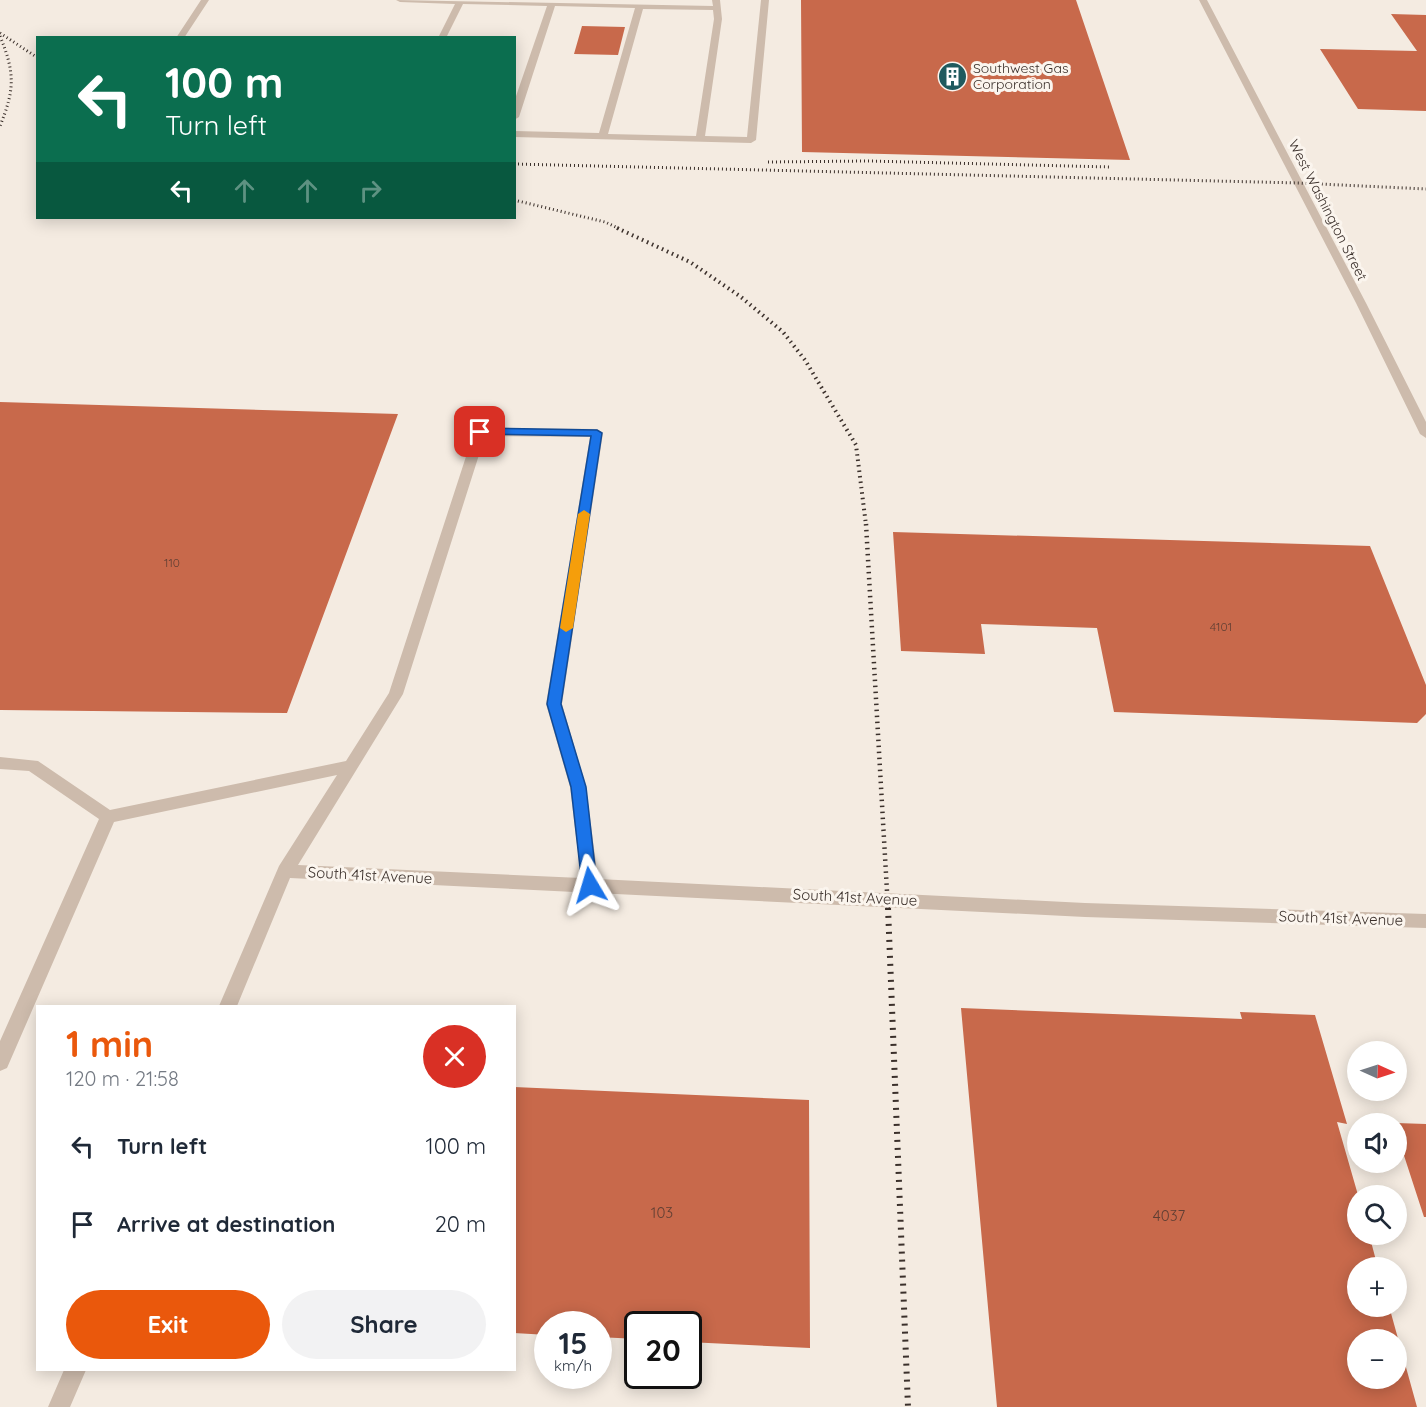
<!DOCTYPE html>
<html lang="en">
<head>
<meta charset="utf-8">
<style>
  :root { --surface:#fff; --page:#f2f2f3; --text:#1f2937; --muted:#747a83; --accent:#ea580c }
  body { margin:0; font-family:Quicksand,sans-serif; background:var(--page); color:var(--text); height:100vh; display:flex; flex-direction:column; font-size:22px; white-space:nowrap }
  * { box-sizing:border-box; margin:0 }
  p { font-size:20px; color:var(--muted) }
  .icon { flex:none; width:33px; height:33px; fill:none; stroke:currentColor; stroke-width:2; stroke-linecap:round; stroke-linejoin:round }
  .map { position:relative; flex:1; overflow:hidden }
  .details { position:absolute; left:36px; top:1005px; width:480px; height:366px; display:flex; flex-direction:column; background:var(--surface); border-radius:0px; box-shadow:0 3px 15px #0003 }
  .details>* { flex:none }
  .top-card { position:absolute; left:36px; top:36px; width:480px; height:183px; border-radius:0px; box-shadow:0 3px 15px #0003; background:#0b6e4f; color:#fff; overflow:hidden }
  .needle { width:39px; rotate:93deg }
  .fabs { position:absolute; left:1347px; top:1041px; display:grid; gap:12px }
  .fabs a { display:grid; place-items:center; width:60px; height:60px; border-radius:50%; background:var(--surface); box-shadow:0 3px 15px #0003; font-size:30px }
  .speed { position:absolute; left:534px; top:1311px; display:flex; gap:12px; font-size:30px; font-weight:700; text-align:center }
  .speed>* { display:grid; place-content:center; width:78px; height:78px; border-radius:50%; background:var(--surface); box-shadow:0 3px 15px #0003; line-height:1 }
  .speed small { font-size:15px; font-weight:400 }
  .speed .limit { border:3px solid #111; border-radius:9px; background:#fff; color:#111 }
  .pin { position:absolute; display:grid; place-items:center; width:51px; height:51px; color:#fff; margin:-26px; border-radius:12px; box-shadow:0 3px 9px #0006 }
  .me { position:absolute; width:66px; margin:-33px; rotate:353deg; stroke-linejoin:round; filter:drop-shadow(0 0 4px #0008) }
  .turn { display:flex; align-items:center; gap:21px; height:126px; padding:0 30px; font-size:27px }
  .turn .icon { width:78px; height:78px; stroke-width:2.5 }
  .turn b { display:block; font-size:42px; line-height:51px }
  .lanes { display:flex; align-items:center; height:57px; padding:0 30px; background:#0003; justify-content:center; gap:30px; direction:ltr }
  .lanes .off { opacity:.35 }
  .round { display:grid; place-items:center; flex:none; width:63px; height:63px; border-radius:32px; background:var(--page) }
  .summary { display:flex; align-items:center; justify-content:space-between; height:102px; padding:0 30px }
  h1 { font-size:36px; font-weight:800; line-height:45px; color:var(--accent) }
  .action { display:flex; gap:12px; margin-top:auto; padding:12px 30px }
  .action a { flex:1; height:69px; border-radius:36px; background:var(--accent); color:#fff; font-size:24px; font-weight:800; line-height:69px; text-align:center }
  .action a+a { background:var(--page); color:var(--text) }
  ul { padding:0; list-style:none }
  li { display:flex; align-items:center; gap:18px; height:78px; padding:0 30px }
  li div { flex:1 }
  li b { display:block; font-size:22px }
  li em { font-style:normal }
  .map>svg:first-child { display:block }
  .building { fill:#c8694b; fill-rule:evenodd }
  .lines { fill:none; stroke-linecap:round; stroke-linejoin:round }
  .minor { fill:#cdbbac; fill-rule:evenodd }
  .rail-far3 { stroke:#3b302b; stroke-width:3; stroke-dasharray:1 3; stroke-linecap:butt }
  .rail-far2 { stroke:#3b302b; stroke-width:4; stroke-dasharray:1.5 4; stroke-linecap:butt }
  .rail-far1 { stroke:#3b302b; stroke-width:4.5; stroke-dasharray:1.5 4.5; stroke-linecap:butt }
  .rail { stroke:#3b302b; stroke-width:6; stroke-dasharray:2 6; stroke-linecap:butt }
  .route { fill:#1a73e8; stroke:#114b97; stroke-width:1.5 }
  .slow { fill:#f59e0b }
  .labels { text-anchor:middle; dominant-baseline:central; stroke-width:6; stroke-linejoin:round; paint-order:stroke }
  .number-label { font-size:12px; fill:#5e3e33 }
  .far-poi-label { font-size:14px; fill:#3b302b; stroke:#fbf5ee; text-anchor:start }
  .far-street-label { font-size:14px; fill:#3b302b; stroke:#fbf5ee }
  .street-label { font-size:15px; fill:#3b302b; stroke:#fbf5ee }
  .near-number-label { font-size:15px; fill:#5e3e33 }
</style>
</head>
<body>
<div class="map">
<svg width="1426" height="1407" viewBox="0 0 1426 1407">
  <rect width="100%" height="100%" fill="#f4ebe1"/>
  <path class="building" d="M801 0H1076L1130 160 802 152Z
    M1391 14 1426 15V111L1358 109 1320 49 1417 51Z
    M582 26 625 27 618 55 574 54Z
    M0 402 398 414 287 713 0 710Z
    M893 532 1370 546 1426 685V714L1417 723 1114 712 1097 628 981 624 985 654 901 651Z
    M961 1008 1242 1019 1240 1012 1315 1015 1347 1124 1337 1122 1358 1195V1234H1369L1378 1268H1358V1306H1389L1417 1407H997ZM1358 1340H1396V1378H1358Z
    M514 1087 809 1100 810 1348 688 1342V1324H638V1339L598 1337V1324H548V1335L514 1333Z
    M1396 1123 1426 1124V1217H1424L1396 1131Z"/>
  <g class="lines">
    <path class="minor" d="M201 0H209L184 38H176Z
      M396 0 713 6 712 0H720L722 19 705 136 747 137 761 0H769L756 140 751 143 514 137V131L599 133 635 8 555 6 519 117 514 120V102L547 6 463 4 446 38H438L455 4 400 2ZM643 9 713 10 714 19 696 136 608 134Z
      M1199 0H1207L1366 303 1426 422V438L1420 434 1356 303Z
      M480 428 597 429 603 433 562 704 586 787 598 879 1085 903 1426 914V928L1085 917 290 878 237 1006H219L279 866 337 775 114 822 7 1068 0 1071V1041L99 819 29 771 0 769V757L38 761 110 810 346 761 389 693 474 432ZM485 436 590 437 546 704 570 787 581 878 298 865 403 694Z
      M64 1370H86L70 1407H48Z"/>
    <path class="rail-far3" d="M0 33 38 58
      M0 36C15 73 15 89 0 126
      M768 162 868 161 1110 167
      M514 164 1299 183 1426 189
      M514 200 605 222 620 229"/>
    <path class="rail-far2" d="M617 228 690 262 741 297 783 332 805 360 856 445 866 525"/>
    <path class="rail-far1" d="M866 524 888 909"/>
    <path class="rail" d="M888 908 908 1407"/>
  </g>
  <path class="route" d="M480 428 597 430 602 433 561 704 586 787 597 885 595 890 590 892 584 890 582 885 571 787 547 704 591 436 476 434 475 432Z"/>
  <path class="slow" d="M584 510 590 514 573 628 566 632 560 628 578 514Z"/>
  <defs>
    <symbol id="building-disc" viewBox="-11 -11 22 22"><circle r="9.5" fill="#1f5a5e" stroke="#fbf5ee"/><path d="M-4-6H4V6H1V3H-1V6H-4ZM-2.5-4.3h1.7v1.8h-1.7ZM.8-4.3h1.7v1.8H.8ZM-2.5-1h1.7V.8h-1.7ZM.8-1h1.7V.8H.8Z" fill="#fff"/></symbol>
  </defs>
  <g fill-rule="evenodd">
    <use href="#building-disc" x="936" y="60" width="33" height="33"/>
  </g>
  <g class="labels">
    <g class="number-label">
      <text x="172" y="562">110</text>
      <text x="1221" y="626">4101</text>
    </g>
    <g class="far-poi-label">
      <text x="973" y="68">Southwest Gas<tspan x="973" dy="16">Corporation</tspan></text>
    </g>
    <g class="far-street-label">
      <text transform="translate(1328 210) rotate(63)">West Washington Street</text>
    </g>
    <g class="street-label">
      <text transform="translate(370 875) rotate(3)">South 41st Avenue</text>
      <text transform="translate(855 897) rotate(3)">South 41st Avenue</text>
      <text transform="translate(1341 918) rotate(2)">South 41st Avenue</text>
    </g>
    <g class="near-number-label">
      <text x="662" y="1212">103</text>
      <text x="1169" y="1215">4037</text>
    </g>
  </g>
</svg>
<div class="fabs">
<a><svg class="needle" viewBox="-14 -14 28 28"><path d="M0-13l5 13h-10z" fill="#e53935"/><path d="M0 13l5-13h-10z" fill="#747a83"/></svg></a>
<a><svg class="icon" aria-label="sound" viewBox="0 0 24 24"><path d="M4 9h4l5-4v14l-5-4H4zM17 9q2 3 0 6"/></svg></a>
<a><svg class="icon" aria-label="search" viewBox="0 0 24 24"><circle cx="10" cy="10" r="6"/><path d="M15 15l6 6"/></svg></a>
<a>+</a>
<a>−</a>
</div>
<div class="speed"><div>15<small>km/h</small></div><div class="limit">20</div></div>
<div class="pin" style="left:480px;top:432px;background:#d93025"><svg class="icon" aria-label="arrive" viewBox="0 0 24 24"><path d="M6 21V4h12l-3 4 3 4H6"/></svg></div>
<svg class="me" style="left:590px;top:885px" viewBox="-20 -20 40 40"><path d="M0-17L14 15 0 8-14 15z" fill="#1a73e8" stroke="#fff" stroke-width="4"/></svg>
<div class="top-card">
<div class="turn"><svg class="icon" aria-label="left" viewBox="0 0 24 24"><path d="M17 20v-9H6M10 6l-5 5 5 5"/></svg><div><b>100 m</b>Turn left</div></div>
<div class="lanes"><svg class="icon" aria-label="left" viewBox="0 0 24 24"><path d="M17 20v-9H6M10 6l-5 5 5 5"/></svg><svg class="icon off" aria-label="ahead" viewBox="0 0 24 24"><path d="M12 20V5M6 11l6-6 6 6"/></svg><svg class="icon off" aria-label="ahead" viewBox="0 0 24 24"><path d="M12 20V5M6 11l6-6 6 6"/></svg><svg class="icon off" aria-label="right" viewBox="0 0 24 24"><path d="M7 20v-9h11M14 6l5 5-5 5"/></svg></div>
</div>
<section class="details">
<div class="summary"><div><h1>1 min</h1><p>120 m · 21:58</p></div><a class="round" style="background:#d93025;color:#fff"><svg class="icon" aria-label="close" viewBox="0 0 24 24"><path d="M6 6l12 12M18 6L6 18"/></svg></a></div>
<ul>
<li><svg class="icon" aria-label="left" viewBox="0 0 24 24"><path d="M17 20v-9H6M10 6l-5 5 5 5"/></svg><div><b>Turn left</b></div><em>100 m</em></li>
<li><svg class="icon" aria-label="arrive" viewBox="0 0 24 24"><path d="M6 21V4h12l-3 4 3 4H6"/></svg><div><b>Arrive at destination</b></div><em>20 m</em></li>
</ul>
<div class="action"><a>Exit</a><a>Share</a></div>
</section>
</div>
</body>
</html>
